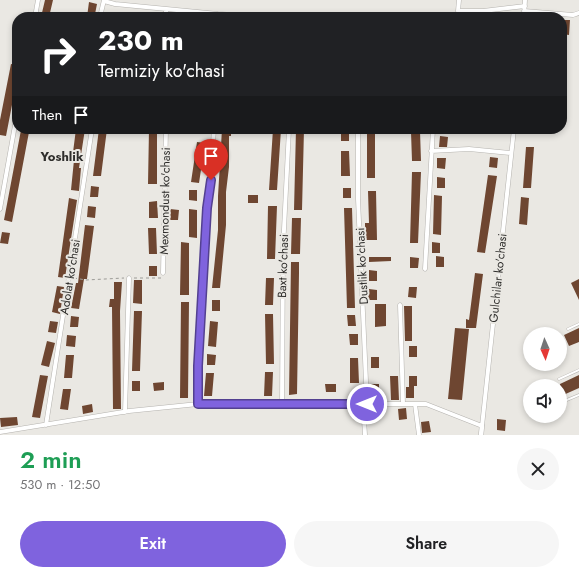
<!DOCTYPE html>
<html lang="en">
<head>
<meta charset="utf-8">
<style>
  :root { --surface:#fff; --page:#f6f6f6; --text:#202124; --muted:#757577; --accent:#7f63de }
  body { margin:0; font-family:Jost,sans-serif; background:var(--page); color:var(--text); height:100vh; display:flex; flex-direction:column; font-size:15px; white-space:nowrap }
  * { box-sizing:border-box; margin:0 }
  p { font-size:13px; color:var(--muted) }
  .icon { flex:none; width:22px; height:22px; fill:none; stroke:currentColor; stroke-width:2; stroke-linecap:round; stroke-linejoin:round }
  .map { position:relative; height:435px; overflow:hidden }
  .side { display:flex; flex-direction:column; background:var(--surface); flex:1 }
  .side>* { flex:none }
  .hud { position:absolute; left:12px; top:12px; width:555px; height:122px; border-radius:16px; box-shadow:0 2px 6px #0003; background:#202124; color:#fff; overflow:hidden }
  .needle { width:26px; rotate:177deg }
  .fabs { position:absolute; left:523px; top:327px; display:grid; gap:8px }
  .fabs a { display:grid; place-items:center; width:44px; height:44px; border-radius:50%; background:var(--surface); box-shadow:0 2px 6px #0003; font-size:20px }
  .pin { position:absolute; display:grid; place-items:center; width:34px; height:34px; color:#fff; margin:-41px -17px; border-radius:50% 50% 50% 0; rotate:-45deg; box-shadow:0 0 4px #0007 }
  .pin .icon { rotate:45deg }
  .me { position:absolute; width:44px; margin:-22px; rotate:270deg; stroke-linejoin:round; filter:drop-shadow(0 0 3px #0008) }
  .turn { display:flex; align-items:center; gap:14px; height:84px; padding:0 20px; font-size:18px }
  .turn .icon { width:52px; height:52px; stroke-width:2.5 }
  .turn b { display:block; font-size:28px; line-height:34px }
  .then { display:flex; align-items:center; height:38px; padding:0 20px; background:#0003; gap:8px; font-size:15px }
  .round { display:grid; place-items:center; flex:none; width:42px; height:42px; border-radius:21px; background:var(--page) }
  .summary { display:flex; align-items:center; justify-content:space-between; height:68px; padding:0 20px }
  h1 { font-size:24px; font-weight:600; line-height:30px; color:#1e9e55 }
  .primary-button { display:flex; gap:8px; margin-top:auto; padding:8px 20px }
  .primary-button a { flex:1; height:46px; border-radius:24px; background:var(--accent); color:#fff; font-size:16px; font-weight:600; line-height:46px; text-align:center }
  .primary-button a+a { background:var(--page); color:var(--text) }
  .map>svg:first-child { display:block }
  .building { fill:#6e4631 }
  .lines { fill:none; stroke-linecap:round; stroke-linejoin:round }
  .service-casing { stroke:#b5b3af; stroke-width:3 }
  .minor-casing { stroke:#b5b3af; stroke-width:5 }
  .tertiary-casing { stroke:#b5b3af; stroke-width:5.5 }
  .path { stroke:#9c9b97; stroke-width:1; stroke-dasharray:3 3; stroke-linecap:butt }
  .service { stroke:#fff; stroke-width:2 }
  .minor { stroke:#fff; stroke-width:4 }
  .tertiary { stroke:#fff; stroke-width:4.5 }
  .route-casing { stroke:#534090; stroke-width:10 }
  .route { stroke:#7f63de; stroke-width:7 }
  .labels { text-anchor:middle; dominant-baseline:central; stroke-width:4; stroke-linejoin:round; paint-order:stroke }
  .street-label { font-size:12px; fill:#2f2e2c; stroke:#eae8e3 }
  .neighbourhood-label { font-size:13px; font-weight:bold; fill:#2f2e2c; stroke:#eae8e3 }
</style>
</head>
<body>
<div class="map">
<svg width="579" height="435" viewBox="0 0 579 435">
  <rect width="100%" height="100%" fill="#eae8e3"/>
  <path class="building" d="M45 0H53L49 17H41Z
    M89 2 97 4 95 14H93V17H87Z
    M562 20H570L569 35 562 34Z
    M11 64 17 65V79L6 136 0 135V120Z
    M76 129H85L79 168H81L79 191 71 190 74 160H72Z
    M99 129H107L101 176H93Z
    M149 129H157V184H148Z
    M222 129H231V136H229V167L226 192V225L220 288H212L218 230V196Z
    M273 129H281L277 190H269Z
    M296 129H304L302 210H294Z
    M367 129H375V178H367Z
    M21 130 29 132 12 222 4 220Z
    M341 130H349V141H341Z
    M420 131 421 161H412L411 132Z
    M440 136 448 137 447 147H439Z
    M197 142 205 143 199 183 191 182Z
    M526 147H534L531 188H523Z
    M341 151H349L350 176H341Z
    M490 157 498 158 497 168 489 167Z
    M437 158H446L445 169 437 168Z
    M412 172H421L418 243H410Z
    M488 175 497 176 485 253 477 252Z
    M437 177 445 178V188H437Z
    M91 186 99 187 98 197H90Z
    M343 188H351V198H343Z
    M189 190H197V201L189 200Z
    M368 191H376L377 240H365V223H369Z
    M248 195H258V203H248Z
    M434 195 442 196 441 235 433 234Z
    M521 197 529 198 527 225 519 224Z
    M69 198 77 200 65 278 58 277Z
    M157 201 158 218H149V202Z
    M88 206 96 207 95 218 87 217Z
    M268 206H277L275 259H267Z
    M344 208H352L355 308H347Z
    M170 209 179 210 178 220H170Z
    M189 209 197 210V238L189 237Z
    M292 218H301L300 254H291Z
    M85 225 94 226 87 279H84L79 309 71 308 76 283H78Z
    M148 228H156L157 254H149Z
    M2 232 10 233 8 244 0 243Z
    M181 242 189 243V295H180Z
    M432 242 440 243V253H432Z
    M436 256 444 257V267H436Z
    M369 257H391V261L369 262Z
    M410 257 419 258 418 268H410Z
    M291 262H299V273L297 394 289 395Z
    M149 266H157V276H149Z
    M369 270 377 271V281H369Z
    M475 273 483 274 476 328H466V319L469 320Z
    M266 278H274L273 305H265Z
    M579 279V300L571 283Z
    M134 280H142V304L133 303Z
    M114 282H122L120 311 121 409H113L112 307H109L110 299H114Z
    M57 286 64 287 60 314 52 312Z
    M409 287H417L416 298 408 297Z
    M369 289 377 290V300H368Z
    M212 300H220V311H212Z
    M181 302H189L188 398H180Z
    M375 304H386V326L375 327Z
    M404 306H412V341H405Z
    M134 311H142L140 371H132Z
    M265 314H273L274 364H266Z
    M347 315H355L356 326H348Z
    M71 316 79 317 78 327H70Z
    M50 321 58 322 56 333 48 332Z
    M210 321 218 322 216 347 208 346Z
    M455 328 469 329 462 400 448 399Z
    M579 328V342L569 346 564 335Z
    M349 334H358V345H350Z
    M67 335 76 336 75 347 66 346Z
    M47 341 55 343 49 367 41 365Z
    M409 346H417V357H409Z
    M207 354 216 355 215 365H207Z
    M66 355H74L72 378H64Z
    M371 357H379V368H371Z
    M350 358H358L359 383H350Z
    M265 372H273L272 396H264Z
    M206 373H214L212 396H204Z
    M40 375 48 376 40 418 32 417Z
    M579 375V388L561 396 560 384Z
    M390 376H398L399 400H391Z
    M409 376H417V386H414V398H406V387H409Z
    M132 381H140V391H132Z
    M164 382V390L154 391 153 383Z
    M325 384H336V392H326Z
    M371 384H379V394H371Z
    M63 389H71L68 410 60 409Z
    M92 404 93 412 83 414 82 406Z
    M406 408 407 419 399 420 398 409Z
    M17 417 18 425 1 427 0 418Z
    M497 419 506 420 505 431 497 430Z
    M429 421 431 432 422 433 421 422Z"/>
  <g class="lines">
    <defs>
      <path id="service" d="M568 329 579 324
        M559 379 579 370
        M562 402 579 395"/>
      <path id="minor" d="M459 0 458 11H483L525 6
        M104 1 115 4 218 14 271 17
        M166 9V17
        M524 11 573 15 579 13
        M35 17 38 0
        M100 17 104 0
        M524 17 525 0
        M358 129V199L367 404
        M431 151 469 149 511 153
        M0 209 17 114
        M425 269 433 129
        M163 273 166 129
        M400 305 403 404
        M198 404C198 312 208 220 214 129
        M282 404 283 249 289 129
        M363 404 365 435
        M415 404 419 435
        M125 412 129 278
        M46 425 92 129
        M0 432 129 411 198 404H426L482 426 514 129"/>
      <path id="tertiary" d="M481 435 482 426"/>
    </defs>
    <use href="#service" class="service-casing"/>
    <use href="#minor" class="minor-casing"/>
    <use href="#tertiary" class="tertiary-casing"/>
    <path class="path" d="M74 278 86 280 124 278
      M134 278H162"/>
    <use href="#service" class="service"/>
    <use href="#minor" class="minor"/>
    <use href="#tertiary" class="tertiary"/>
  </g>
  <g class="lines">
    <defs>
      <path id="route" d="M211 180 207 208 198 366V404H367"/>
    </defs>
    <use href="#route" class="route-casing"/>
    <use href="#route" class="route"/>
  </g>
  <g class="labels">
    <g class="street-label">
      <text transform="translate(165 201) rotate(-89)">Mexmondust ko'chasi</text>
      <text transform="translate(283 266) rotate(-88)">Baxt ko'chasi</text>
      <text transform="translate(362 266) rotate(-93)">Dustlik ko'chasi</text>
      <text transform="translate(70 277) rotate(-81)">Adolat ko'chasi</text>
      <text transform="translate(498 278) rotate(-84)">Gulchilar ko'chasi</text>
    </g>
    <g class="neighbourhood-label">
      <text x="62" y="156">Yoshlik</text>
    </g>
  </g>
</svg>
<div class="fabs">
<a><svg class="needle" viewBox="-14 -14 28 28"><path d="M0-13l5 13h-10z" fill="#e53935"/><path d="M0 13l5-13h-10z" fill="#757577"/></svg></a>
<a><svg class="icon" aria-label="sound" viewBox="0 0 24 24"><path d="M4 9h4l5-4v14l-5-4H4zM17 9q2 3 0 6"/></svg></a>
</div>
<div class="pin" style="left:211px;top:180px;background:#d93025"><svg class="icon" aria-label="arrive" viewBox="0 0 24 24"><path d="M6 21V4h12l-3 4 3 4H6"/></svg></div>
<svg class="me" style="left:367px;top:404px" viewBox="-20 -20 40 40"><circle r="17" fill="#7f63de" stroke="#fff" stroke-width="3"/><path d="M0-11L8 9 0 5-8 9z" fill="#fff"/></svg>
<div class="hud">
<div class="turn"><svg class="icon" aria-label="right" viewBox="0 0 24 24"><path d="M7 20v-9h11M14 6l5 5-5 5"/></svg><div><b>230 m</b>Termiziy ko'chasi</div></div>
<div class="then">Then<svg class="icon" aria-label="arrive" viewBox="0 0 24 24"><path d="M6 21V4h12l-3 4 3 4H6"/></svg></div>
</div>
</div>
<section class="side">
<div class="summary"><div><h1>2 min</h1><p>530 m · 12:50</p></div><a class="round"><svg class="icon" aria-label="close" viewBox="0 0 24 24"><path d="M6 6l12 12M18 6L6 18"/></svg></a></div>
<div class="primary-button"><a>Exit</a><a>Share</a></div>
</section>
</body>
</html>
